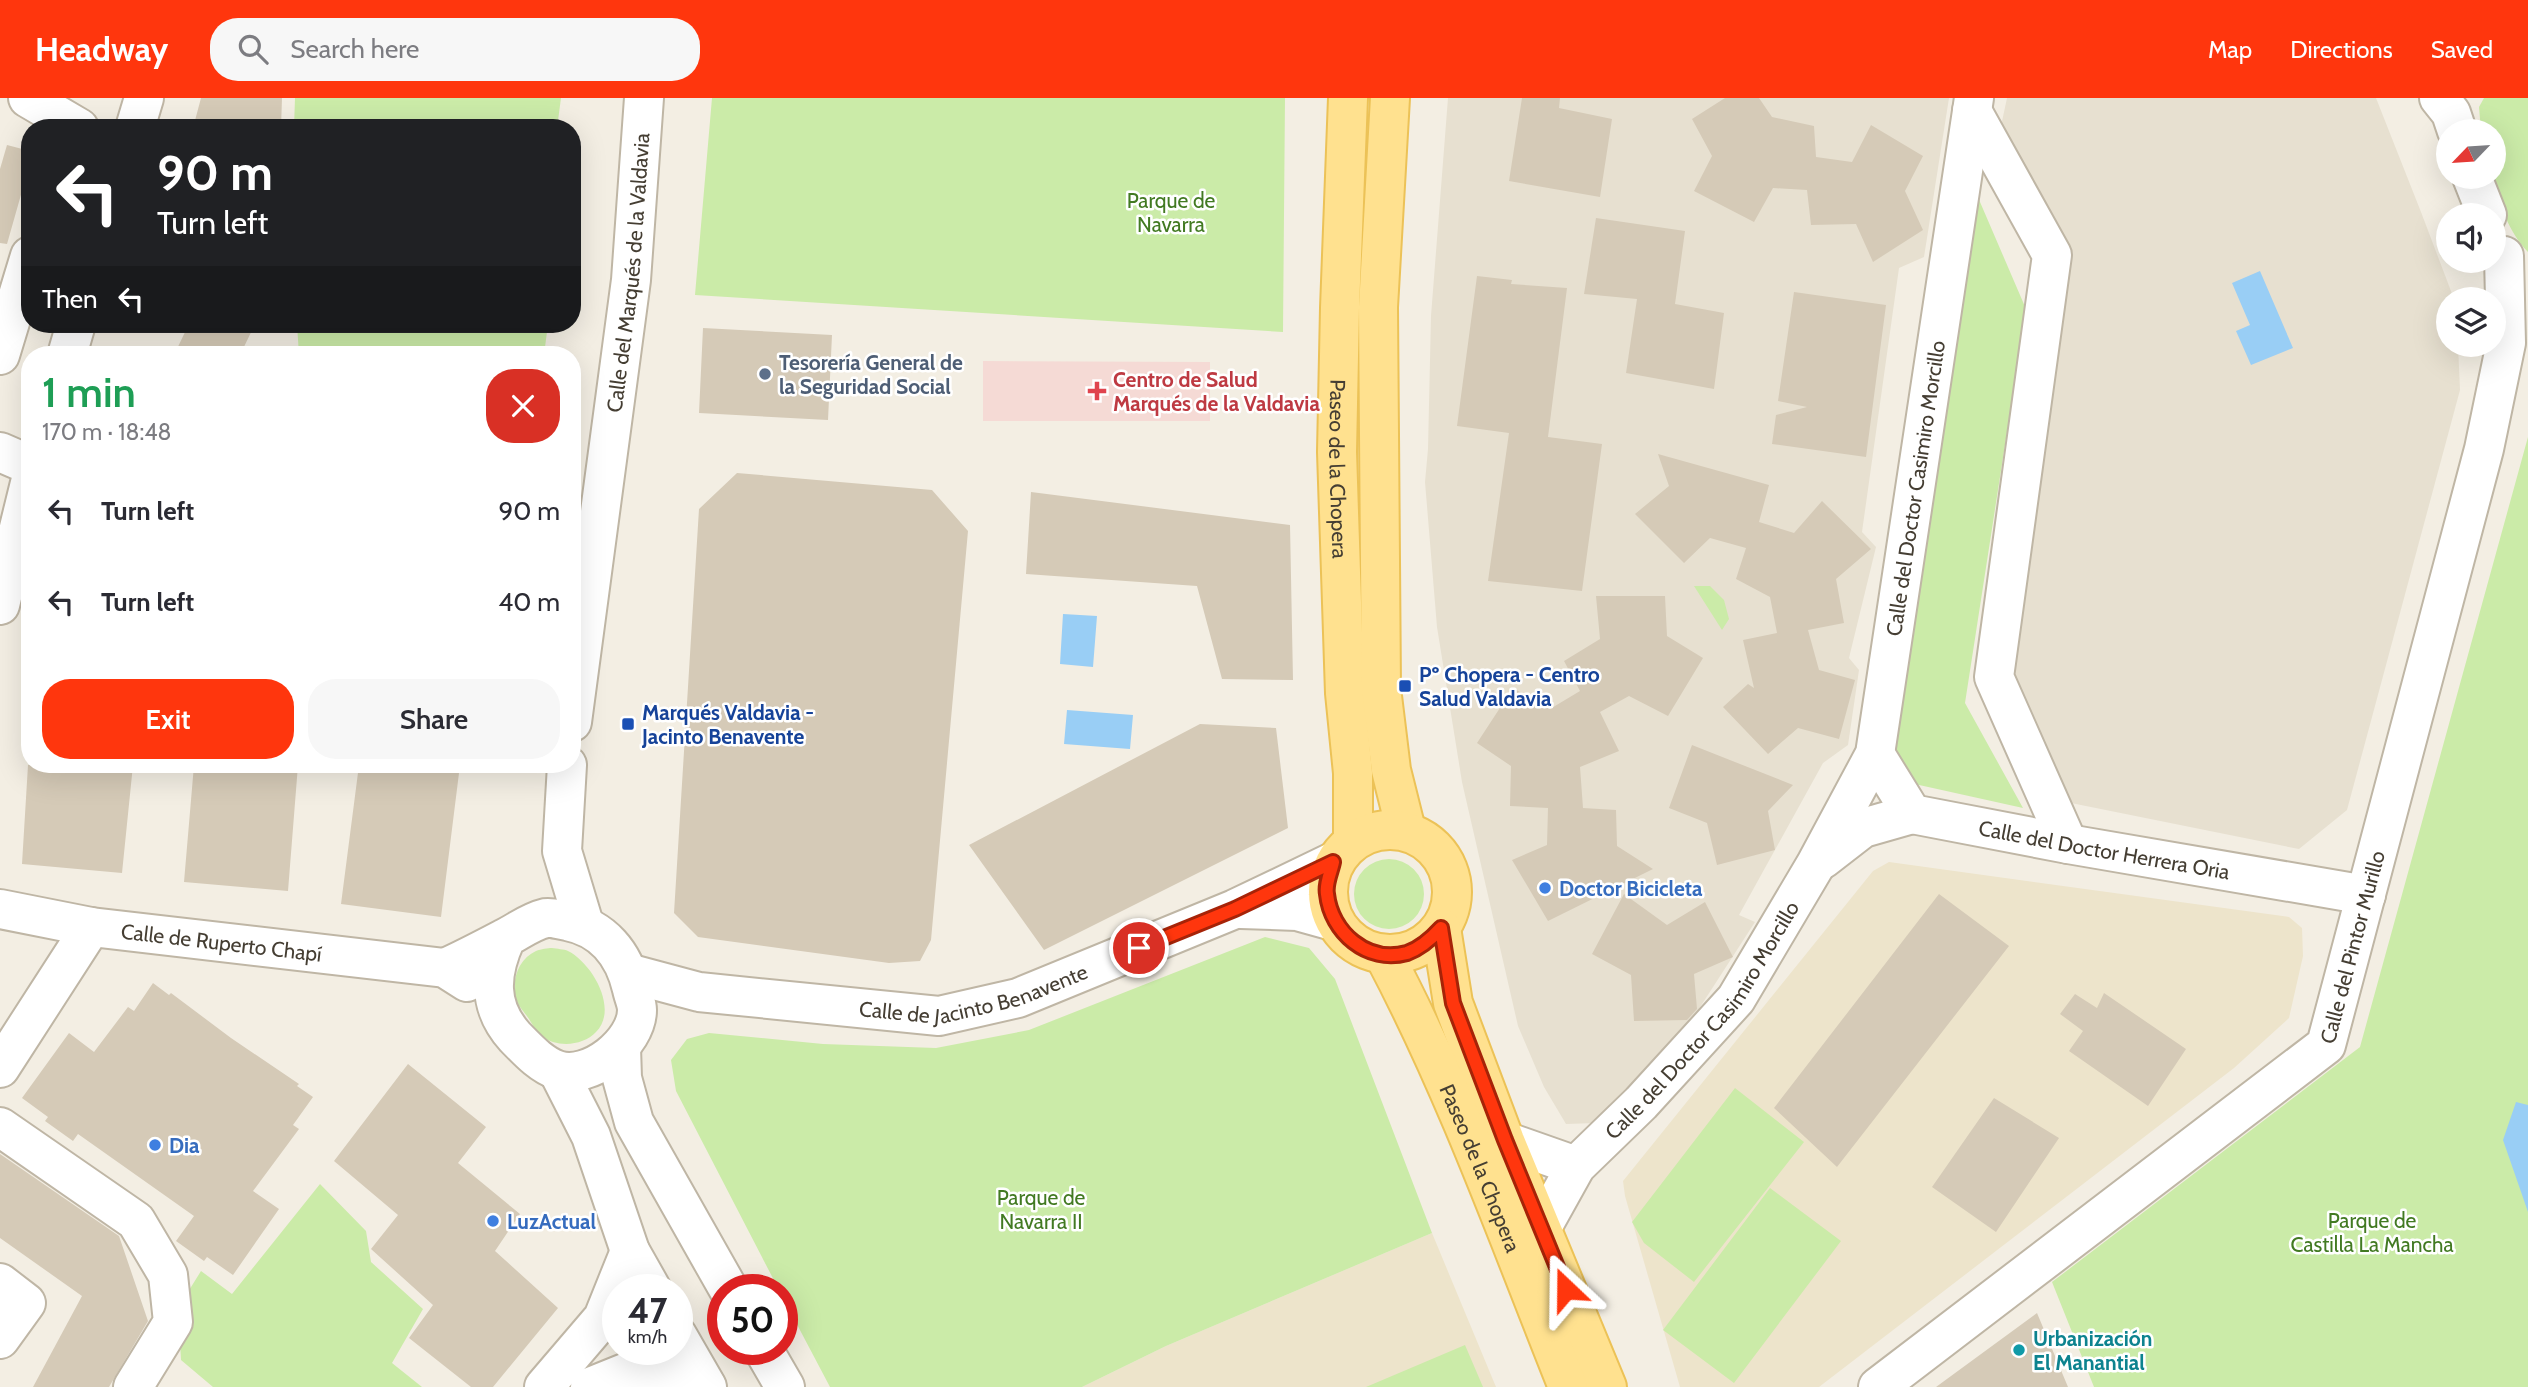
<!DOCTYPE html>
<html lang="en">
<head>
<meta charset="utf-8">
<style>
  :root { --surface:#fff; --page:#f7f7f7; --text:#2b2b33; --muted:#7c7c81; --accent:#ff360d }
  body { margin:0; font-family:Cabin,sans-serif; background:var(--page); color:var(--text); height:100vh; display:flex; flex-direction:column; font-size:26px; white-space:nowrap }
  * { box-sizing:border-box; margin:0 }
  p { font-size:23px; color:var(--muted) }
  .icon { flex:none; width:38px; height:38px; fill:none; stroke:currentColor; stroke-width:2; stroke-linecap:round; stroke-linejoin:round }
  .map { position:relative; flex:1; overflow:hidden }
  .panel { position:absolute; left:21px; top:248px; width:560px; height:427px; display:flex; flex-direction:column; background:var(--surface); border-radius:28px; box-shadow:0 7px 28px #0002 }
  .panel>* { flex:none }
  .guide { position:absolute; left:21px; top:21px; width:560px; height:214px; border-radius:28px; box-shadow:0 7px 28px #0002; background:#202124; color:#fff; overflow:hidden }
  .needle { width:46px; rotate:245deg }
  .controls { position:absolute; left:2436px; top:21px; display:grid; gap:14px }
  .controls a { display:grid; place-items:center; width:70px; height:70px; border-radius:50%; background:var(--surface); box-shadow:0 7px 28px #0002; font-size:35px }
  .speed { position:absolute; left:602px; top:1176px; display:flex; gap:14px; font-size:35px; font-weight:700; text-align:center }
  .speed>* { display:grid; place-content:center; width:91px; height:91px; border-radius:50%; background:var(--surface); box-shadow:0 7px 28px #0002; line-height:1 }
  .speed small { font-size:18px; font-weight:400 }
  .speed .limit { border:10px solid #d22; background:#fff; color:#111 }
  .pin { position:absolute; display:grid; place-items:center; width:60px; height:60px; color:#fff; margin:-30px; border:4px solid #fff; border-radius:50%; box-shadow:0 2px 7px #0007 }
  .me { position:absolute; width:77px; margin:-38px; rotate:337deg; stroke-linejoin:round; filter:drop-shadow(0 0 5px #0008) }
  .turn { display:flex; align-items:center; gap:24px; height:147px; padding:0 21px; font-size:32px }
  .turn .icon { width:91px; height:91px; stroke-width:2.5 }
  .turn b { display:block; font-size:49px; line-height:60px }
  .then { display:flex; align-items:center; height:66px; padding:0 21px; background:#0003; gap:14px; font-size:26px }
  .round { display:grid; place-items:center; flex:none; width:74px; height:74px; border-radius:28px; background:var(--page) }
  .overview { display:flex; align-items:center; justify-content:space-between; height:119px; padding:0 21px }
  h1 { font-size:42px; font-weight:600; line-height:52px; color:#1e9e55 }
  .primary-button { display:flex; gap:14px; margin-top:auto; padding:14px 21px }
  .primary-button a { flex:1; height:80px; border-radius:28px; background:var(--accent); color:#fff; font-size:28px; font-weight:600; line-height:80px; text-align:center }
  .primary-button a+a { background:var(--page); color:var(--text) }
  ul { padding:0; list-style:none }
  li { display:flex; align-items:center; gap:21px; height:91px; padding:0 21px }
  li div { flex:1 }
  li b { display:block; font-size:26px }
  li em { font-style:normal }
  header { display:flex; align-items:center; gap:42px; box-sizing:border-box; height:98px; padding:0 35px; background:var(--accent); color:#fff }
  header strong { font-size:33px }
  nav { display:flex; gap:38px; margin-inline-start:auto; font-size:24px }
  .search { width:490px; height:63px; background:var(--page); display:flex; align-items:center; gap:18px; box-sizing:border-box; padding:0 24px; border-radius:28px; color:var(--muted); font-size:26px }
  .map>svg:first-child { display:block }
  .residential { fill:#e7e0d0 }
  .education { fill:#ede4cb }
  .medical { fill:#f5dad5 }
  .green { fill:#cbeba8 }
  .water { fill:#99cef5 }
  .building { fill:#d5cab7 }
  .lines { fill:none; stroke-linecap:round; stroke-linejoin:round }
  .minor-casing { stroke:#bfb6a5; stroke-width:42 }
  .major-casing { stroke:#ecc257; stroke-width:42 }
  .minor { stroke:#fff; stroke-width:38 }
  .major { stroke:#ffe18f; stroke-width:38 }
  .route-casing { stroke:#a62308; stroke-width:18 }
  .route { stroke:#ff360d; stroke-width:12 }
  .service-dot { fill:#5c6f8a; stroke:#fff; stroke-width:2.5 }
  .health-dot { fill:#e0444e; stroke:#fff; stroke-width:2.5 }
  .transit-dot { fill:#1a4fb4; stroke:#fff; stroke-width:2.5 }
  .shop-dot { fill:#3f7fe0; stroke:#fff; stroke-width:2.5 }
  .culture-dot { fill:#0f9aa8; stroke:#fff; stroke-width:2.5 }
  .labels { text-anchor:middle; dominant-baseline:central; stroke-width:5; stroke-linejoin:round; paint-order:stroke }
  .park-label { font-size:21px; fill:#427a22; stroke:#fff }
  .street-label { font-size:21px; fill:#453e33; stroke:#fff }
  .service-label { font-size:21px; font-weight:bold; fill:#4e5e75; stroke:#fff; text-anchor:start }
  .health-label { font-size:21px; font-weight:bold; fill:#be3a42; stroke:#fff; text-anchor:start }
  .transit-label { font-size:21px; font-weight:bold; fill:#164399; stroke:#fff; text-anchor:start }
  .shop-label { font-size:21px; font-weight:bold; fill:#366cbe; stroke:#fff; text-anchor:start }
  .culture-label { font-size:21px; font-weight:bold; fill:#0d838f; stroke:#fff; text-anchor:start }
</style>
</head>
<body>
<header>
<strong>Headway</strong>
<div class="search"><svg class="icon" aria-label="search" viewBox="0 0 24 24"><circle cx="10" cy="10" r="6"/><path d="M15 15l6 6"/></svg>Search here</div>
<nav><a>Map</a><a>Directions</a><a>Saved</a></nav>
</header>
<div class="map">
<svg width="2528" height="1289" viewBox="0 0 2528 1289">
  <rect width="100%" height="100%" fill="#f3eee3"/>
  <path class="residential" d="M1448 0H1949L1924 159 1899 170 1862 434 1876 449 1849 560 1859 572 1848 647 1823 665 1739 817 1755 824 1684 934 1596 1025 1566 1026 1544 989 1518 928 1462 684 1437 529 1425 384 1428 351 1431 218Z
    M2007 0H2376L2421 114 2454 201H2448V247H2458L2460 292 2347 712 2299 751 2071 705 2004 571 2061 155 2001 28Z"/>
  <path class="education" d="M1889 764 2289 819 2302 830 2303 858 2289 920 2234 970 1819 1289H1680L1625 1098 1623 1083 1873 773Z
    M1432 1135 1496 1289H1082L1166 1248Z"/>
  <path class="medical" d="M983 263 1210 264V323H983Z"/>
  <path class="green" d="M295 0H561L557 30H294Z
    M712 0H1285L1283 234 695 197Z
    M2484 0H2528V154C2509 135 2499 104 2490 79H2494V33H2481L2479 9Z
    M1977 97 2026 211 1965 605 2023 710 1883 679Z
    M297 226H548L544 257H299Z
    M2528 339V1289H2094L2052 1184 2360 949Z
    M1694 488H1710L1724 502 1729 521 1722 532Z
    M1354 796a35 35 0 1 1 70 0a35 35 0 1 1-70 0Z
    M1265 839 1309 850 1335 881 1432 1135 1166 1248 1082 1289H830L782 1198V1192H779L676 993 671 962 687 941 709 935 823 946 936 950 1029 932Z
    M552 850C557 851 564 851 568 853 592 865 619 911 596 934 583 948 557 950 541 938 537 934 532 926 529 921 525 915 519 909 517 903 510 884 518 861 536 853 541 851 548 850 552 850Z
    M1735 990 1804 1044 1694 1184 1644 1145 1632 1124Z
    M320 1086 366 1133 371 1164 423 1211 392 1265 422 1289H213L181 1262 178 1210 201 1173 232 1196Z
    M1770 1090 1841 1143 1734 1285 1663 1232Z
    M1465 1247 1483 1289H1366Z"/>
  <path class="water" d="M2260 173 2293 250 2251 267 2236 233 2250 227 2232 185Z
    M1063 516 1097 518 1093 569 1060 566Z
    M1067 612 1133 617 1130 651 1064 646Z
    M2516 1004 2528 1007V1114L2503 1042Z"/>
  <path class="building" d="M201 0H282L281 30H193Z
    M1522 0H1560L1559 10 1612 21 1600 99 1509 83Z
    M1725 0H1759L1772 19 1814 28 1816 59 1852 64 1871 27 1923 58 1905 93 1923 132 1873 164 1856 126 1811 127 1807 92 1773 90 1754 124 1694 93 1712 58 1692 21Z
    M7 47 30 53V65L7 146 0 145V71Z
    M1596 120 1685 133 1675 206 1724 215 1714 291 1626 275 1637 201 1584 196Z
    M1477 178 1512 182 1511 186 1567 190 1548 339 1602 346 1582 493 1488 483 1509 335 1457 328Z
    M1794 194 1886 207 1866 359 1772 346 1776 317 1807 309 1778 303Z
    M177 226H255L242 253 234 250 231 257H174L187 230Z
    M703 230 832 237 828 322 699 315Z
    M1658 356 1769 387 1759 424 1794 435 1822 403 1871 451 1836 481 1844 525 1808 532 1819 572 1855 582 1839 641 1798 630 1768 656 1723 609 1748 586 1754 590 1743 542 1777 535 1770 499 1736 481 1746 450 1710 440 1684 465 1635 416 1669 388Z
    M737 375 932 392 968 433 931 842 920 863 889 865 698 839 674 815 699 411Z
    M1031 394 1290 427 1293 582 1222 581 1197 488 1026 476Z
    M1596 498H1665L1667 538 1703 560 1668 618 1629 598 1600 614 1619 653 1580 669 1583 710 1616 712 1617 748 1653 771 1548 823 1512 762 1547 747 1548 710 1510 708 1511 668 1477 645 1513 590 1550 611 1580 593 1564 563 1600 541Z
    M1200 626 1276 630 1288 730 1044 852 969 747Z
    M1692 647 1793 687 1768 713 1775 752 1717 767 1707 725 1669 710Z
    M28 667H133L122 775 22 766Z
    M194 667H298L288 793 184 784Z
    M359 667H460L441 819 341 806Z
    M1624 796 1667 827 1705 804 1733 859 1694 876 1697 911 1687 922 1634 923 1631 877 1592 856Z
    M1939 796 2009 848 1837 1069 1774 1010Z
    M153 885 169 897 171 895 231 940 299 986 297 988 313 999 293 1027 299 1031 253 1093 279 1111 233 1177 207 1159 204 1163 176 1143 194 1118 78 1036 73 1043 45 1023 48 1019 22 1000 69 935 94 954 128 909 134 913Z
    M2104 895 2186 951 2148 1008 2069 953 2083 933 2060 916 2075 896 2097 910Z
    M408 966 486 1029 458 1065 520 1116 495 1153 558 1210 493 1289H471L409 1240 433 1207 371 1151 398 1117 334 1063Z
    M1994 1000 2059 1040 1996 1134 1932 1089Z
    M0 1056 119 1138 148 1223 109 1289H33L82 1198 0 1140Z
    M2037 1215 2068 1289H1936Z"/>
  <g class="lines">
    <defs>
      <g id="minor">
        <path d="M28 0 79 30"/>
        <path d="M2439 0 2451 15 2457 33"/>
        <path d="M1972 13 2052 157 1994 579 2068 746"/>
        <path d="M135 30 144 0"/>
        <path d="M2472 79 2487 117"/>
        <path d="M0 257 30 158"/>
        <path d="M67 257 76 226"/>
        <path d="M0 354 30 367"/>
        <path d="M0 507 30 385"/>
        <path id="s1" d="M572 624 631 182 644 0"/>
        <path id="s2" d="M1875 656 1912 716 2068 746 2366 797"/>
        <path d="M567 667 562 753 584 826"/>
        <path d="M1823 761 1863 730 1912 716"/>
        <path id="s3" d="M0 811 91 829 445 870 467 884"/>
        <path d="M1241 811 1297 813 1333 823"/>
        <path d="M445 870C465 861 484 851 503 841 518 834 529 824 546 820 552 819 560 822 567 823 603 830 624 856 632 891 633 897 637 905 637 912 637 945 589 983 557 972 540 966 527 951 515 939 487 908 490 875 506 840"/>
        <path id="s4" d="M628 875 699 894 939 918 1018 900 1235 811 1333 764"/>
        <path d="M621 949 622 980 634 1024 729 1192"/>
        <path d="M0 970 91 829"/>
        <path d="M558 973 591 1038 630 1153 652 1192"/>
        <path d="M0 1029 136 1123 168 1177 173 1224 133 1289"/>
        <path d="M1505 1043 1576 1068"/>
        <path id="s5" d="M1541 1131 1576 1068 1641 1005 1736 901 1816 766 1875 656 1974 0"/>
        <path d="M0 1185 26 1205 0 1241"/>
        <path d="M677 1237 707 1289"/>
        <path d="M763 1251 785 1289"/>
        <path d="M544 1289 603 1220 630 1153"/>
        <path d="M590 1289 637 1270 706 1288"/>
        <path id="s6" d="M1878 1289 2326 947 2484 351 2506 245 2504 158"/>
      </g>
      <g id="major">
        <path id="s7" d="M1348 0 1340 210 1337 354 1345 595 1353 675V742"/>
        <path d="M1390 0 1378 209 1381 590 1391 672 1406 732"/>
        <circle cx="1390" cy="794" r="62"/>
        <path d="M1441 830 1453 905 1505 1043 1607 1289"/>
        <path id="s8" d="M1384 857C1457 995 1510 1144 1568 1289"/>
      </g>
    </defs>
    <use href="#minor" class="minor-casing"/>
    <use href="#major" class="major-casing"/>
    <use href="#minor" class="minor"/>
    <use href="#major" class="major"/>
  </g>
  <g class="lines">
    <defs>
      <path id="route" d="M1139 850 1235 811 1333 764C1331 774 1325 786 1327 796 1331 834 1367 866 1407 855 1421 850 1431 841 1441 830L1453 905 1505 1042 1566 1191"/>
    </defs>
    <use href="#route" class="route-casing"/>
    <use href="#route" class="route"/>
  </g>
  <circle class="service-dot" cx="765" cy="276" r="7"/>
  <path class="health-dot" d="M1093.5 282.5h7v7h7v7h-7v7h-7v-7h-7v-7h7z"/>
  <g class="transit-dot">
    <rect x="1398" y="581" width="14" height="14" rx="3.5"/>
    <rect x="621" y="619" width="14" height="14" rx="3.5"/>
  </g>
  <g class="shop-dot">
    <circle cx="1545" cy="790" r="7"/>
    <circle cx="155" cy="1047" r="7"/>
    <circle cx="493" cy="1123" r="7"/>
  </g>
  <circle class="culture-dot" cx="2019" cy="1252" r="7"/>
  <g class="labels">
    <g class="park-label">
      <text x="1171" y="102">Parque de<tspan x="1171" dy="24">Navarra</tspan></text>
      <text x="1041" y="1099">Parque de<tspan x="1041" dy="24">Navarra II</tspan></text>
      <text x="2372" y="1122">Parque de<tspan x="2372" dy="24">Castilla La Mancha</tspan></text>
    </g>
    <g class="street-label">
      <text stroke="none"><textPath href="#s1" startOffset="453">Calle del Marqués de la Valdavia</textPath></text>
      <text stroke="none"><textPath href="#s7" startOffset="371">Paseo de la Chopera</textPath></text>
      <text stroke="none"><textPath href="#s5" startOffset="854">Calle del Doctor Casimiro Morcillo</textPath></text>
      <text stroke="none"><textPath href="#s2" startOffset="266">Calle del Doctor Herrera Oria</textPath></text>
      <text stroke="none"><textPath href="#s3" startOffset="224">Calle de Ruperto Chapí</textPath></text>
      <text stroke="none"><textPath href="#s6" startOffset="665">Calle del Pintor Murillo</textPath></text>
      <text stroke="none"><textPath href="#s4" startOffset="352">Calle de Jacinto Benavente</textPath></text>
      <text stroke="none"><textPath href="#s5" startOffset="266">Calle del Doctor Casimiro Morcillo</textPath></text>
      <text stroke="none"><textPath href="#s8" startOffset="234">Paseo de la Chopera</textPath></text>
    </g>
    <g class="service-label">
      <text x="779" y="264">Tesorería General de<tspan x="779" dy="24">la Seguridad Social</tspan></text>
    </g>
    <g class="health-label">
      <text x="1113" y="281">Centro de Salud<tspan x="1113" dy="24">Marqués de la Valdavia</tspan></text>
    </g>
    <g class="transit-label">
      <text x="1419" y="576">Pº Chopera - Centro<tspan x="1419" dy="24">Salud Valdavia</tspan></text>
      <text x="642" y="614">Marqués Valdavia -<tspan x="642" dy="24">Jacinto Benavente</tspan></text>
    </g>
    <g class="shop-label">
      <text x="1559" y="790">Doctor Bicicleta</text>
      <text x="169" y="1047">Dia</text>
      <text x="507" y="1123">LuzActual</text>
    </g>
    <g class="culture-label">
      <text x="2033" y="1240">Urbanización<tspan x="2033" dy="24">El Manantial</tspan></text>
    </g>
  </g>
</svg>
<div class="controls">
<a><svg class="needle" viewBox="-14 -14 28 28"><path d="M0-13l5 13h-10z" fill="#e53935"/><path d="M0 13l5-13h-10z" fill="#7c7c81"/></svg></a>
<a><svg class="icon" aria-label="sound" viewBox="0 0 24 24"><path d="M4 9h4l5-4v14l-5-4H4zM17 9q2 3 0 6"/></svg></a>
<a><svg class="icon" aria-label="layers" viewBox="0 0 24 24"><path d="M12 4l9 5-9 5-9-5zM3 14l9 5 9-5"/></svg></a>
</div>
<div class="speed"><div>47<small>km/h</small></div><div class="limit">50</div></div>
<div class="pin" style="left:1139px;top:850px;background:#d93025"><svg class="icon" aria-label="arrive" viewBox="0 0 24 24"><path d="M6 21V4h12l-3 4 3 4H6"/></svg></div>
<svg class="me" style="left:1566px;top:1191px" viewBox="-20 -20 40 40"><path d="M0-17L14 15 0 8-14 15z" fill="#ff360d" stroke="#fff" stroke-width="4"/></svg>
<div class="guide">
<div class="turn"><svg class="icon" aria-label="left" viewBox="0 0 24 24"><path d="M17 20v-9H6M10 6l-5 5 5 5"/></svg><div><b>90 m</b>Turn left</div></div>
<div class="then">Then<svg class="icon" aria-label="left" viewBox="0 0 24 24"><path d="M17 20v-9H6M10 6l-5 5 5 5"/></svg></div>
</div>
<section class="panel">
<div class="overview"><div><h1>1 min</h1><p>170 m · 18:48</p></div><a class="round" style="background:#d93025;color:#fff"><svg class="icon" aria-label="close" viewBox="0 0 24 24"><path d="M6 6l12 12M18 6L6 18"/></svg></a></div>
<ul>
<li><svg class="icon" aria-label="left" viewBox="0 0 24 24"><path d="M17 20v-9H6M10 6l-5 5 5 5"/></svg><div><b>Turn left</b></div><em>90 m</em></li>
<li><svg class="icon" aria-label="left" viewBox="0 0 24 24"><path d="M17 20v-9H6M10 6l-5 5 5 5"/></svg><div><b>Turn left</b></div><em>40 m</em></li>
</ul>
<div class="primary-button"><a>Exit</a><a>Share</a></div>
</section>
</div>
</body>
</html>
